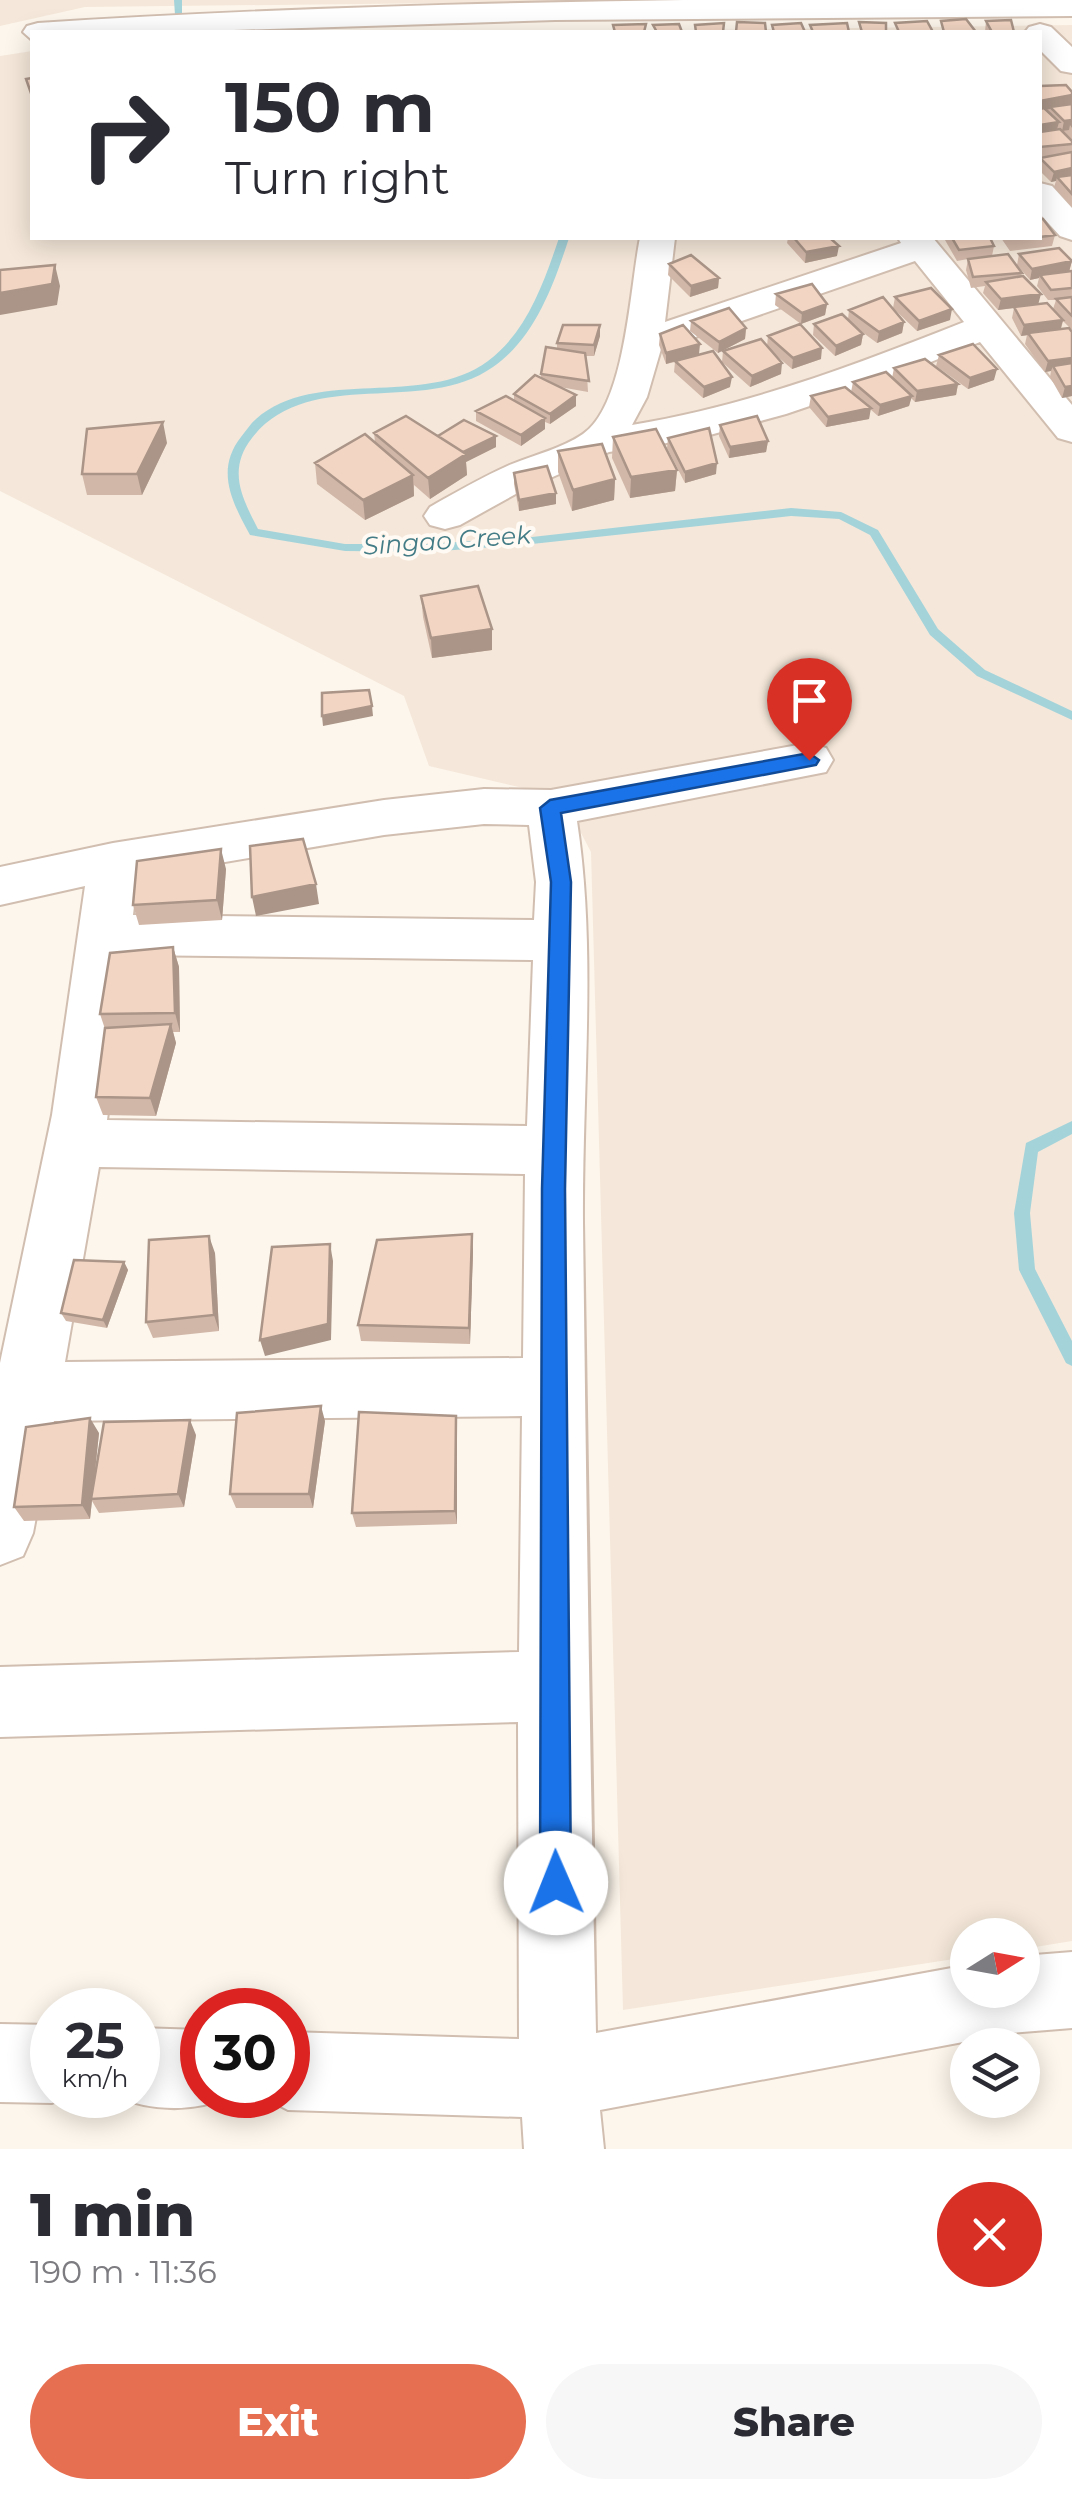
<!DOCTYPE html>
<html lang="en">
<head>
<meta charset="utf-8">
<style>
  :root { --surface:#fff; --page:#f7f7f7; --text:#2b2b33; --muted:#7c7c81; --accent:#e76f51 }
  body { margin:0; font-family:Montserrat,sans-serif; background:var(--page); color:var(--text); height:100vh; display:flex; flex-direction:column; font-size:38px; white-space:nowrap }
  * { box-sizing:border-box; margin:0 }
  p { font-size:32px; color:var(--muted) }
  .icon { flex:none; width:55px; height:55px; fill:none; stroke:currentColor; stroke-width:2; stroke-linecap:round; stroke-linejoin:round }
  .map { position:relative; height:2149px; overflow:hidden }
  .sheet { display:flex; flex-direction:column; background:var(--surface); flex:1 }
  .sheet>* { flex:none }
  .guide { position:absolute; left:30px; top:30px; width:1012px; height:210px; border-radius:0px; box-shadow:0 5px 25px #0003; background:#fff; color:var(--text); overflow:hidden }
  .needle { width:65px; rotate:79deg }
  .buttons { position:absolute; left:950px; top:1918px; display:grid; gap:20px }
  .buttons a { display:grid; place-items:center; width:90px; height:90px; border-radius:50%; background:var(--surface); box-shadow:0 5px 25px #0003; font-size:50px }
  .speed { position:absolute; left:30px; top:1988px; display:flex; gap:20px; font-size:50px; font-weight:700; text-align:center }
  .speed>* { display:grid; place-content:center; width:130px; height:130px; border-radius:50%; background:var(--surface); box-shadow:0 5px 25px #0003; line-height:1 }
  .speed small { font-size:25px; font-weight:400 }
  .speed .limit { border:15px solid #d22; background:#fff; color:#111 }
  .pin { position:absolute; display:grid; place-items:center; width:85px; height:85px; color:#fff; margin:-102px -42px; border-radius:50% 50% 50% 0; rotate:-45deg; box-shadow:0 0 10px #0007 }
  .pin .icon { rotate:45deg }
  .me { position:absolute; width:110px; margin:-55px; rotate:359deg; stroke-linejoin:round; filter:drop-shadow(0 0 8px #0008) }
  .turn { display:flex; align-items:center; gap:35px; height:210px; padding:0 30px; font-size:45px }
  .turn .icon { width:130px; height:130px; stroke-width:2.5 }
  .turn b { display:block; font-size:70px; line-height:85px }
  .round { display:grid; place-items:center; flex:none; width:105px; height:105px; border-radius:52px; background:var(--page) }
  .overview { display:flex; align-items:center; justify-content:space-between; height:170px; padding:0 30px }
  h1 { font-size:60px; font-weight:800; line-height:75px }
  .button { display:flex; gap:20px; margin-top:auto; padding:20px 30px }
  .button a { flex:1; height:115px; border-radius:60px; background:var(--accent); color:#fff; font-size:40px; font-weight:800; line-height:115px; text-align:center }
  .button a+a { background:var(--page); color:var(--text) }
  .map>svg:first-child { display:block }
  .residential { fill:#f5e8da }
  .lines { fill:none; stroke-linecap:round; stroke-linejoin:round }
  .stream { fill:#a5d3da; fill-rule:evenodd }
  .minor-casing { stroke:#d1beb0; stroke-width:4 }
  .minor { fill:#fff; fill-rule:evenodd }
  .wall { fill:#d1b7a8 }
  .shaded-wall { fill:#aa9588 }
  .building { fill:#f3d5c3; stroke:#aa9588; stroke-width:2.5 }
  .route { fill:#1a73e8; stroke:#114b97; stroke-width:2.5 }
  .labels { text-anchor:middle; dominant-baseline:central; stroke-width:8; stroke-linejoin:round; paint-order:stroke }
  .far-water-label { font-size:25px; font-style:italic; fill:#437c86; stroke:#fffaf3 }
</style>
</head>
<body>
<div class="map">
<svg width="1072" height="2149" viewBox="0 0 1072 2149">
  <rect width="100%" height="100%" fill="#fdf6ec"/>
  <path class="residential" d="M0 0H723L85 7 0 26Z
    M1072 25V1941L1023 1949 1022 1935H968L967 1957 623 2010 591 852 562 797 429 766 404 696 0 491V56L32 51V238H1040V32H573Z"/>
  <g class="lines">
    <path class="stream" d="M174 0H182V17L175 15Z
      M559 238H569C554 284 535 338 493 367 422 417 309 365 252 438 227 470 242 498 258 529L345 544H428L532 537 791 508 841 512 878 530 938 629 985 670 1072 711V720L977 676 930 635 870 535 839 519 791 516 532 544 428 552 345 551 250 535C232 502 215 470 241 437 246 431 250 424 256 419 316 366 424 409 488 361 527 332 544 282 559 238Z
      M1072 1121V1134L1038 1152 1030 1213 1035 1269 1072 1341V1366L1066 1363 1019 1270 1014 1213 1026 1143Z"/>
    <defs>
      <path id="minor" d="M684 0H1072V16L555 20 172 32H32V40L23 32 27 26 38 23C253 9 469 3 684 0Z
        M1040 24 1051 27 1072 47V73L1061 71 1040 50V32H1025L1029 27Z
        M1040 183 1052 186 1072 208V240L1060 236 1040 214Z
        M640 238H675L665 322 901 243 898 238H933L1072 405V442L1058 438 980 342 889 379 786 414 699 438 609 452 521 491 460 525 445 529 430 525 424 516 430 507C457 492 484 476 512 464 534 455 563 448 583 434 626 405 630 285 640 238ZM915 261 964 322C855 365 748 406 632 425L647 397 661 349Z
        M809 743 826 748 833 760 826 772 577 821C597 952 582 1089 583 1222 586 1492 590 1762 596 2033L968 1965V1990H1022V1956L1072 1952V2028L1011 2033 600 2110 604 2149H524L522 2117 288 2110 259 2095H288V2032L519 2039 518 1722 0 1737V1667L519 1652 522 1416 54 1421 33 1533 23 1556 0 1565V1363L52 1115 85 886 0 905V867L113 843 384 800 484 789 551 790ZM484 824 529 825 536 882 534 920 133 915 137 877 384 835ZM129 955 533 960 527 1126 107 1120ZM99 1167 525 1174 523 1358 65 1362Z
        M0 2024 52 2025V2095H71L52 2103 0 2102Z
        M138 2028 202 2030V2095L230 2097C191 2113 150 2111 111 2095H138Z"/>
    </defs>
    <use href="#minor" class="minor-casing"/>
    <use href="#minor" class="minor"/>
  </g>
  <path class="wall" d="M986 21 1014 32H985Z
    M1040 86 1072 92V207L1054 187 1056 181 1051 182 1040 171V158L1051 156 1040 157Z
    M1055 235 1052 246 1010 251 1001 238H1040Z
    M788 238H830L837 256 805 263 787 243Z
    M945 238H990L994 246 992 256 1022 273 1021 277 1039 304 1053 309 1056 300H1048L1037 286 1039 278 1030 280 1017 265 1019 254 1072 261 1069 271H1072V330L1063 321 1061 329 1072 332V396L1062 398 1050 377 1051 371 1045 372 1025 344 1027 335 1021 336 1012 318 1014 308 998 310 983 293 985 286 971 288 966 270 968 259 957 261 945 240Z
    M669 264 719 278 718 288 690 297 668 275Z
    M776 294 827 304 825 315 801 324 775 305Z
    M895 297 950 320 917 331 893 308Z
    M849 310 904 322 902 333 877 343 858 329 863 334 861 345 835 356 813 335 814 324 848 319Z
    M691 321 746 328 745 339 718 353 690 331Z
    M600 325V336L594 356H586L588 392 560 387 576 406 550 424 545 422V429L521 446 476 421V411L514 400V394L541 378V374L557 349V343Z
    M660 334 699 354 730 387 703 398 674 372 675 362 666 364 659 345Z
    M768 336 821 359 792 369 771 351 781 374 750 387 722 362 723 351 767 346Z
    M939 355 994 380 968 389 936 366Z
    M894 368 958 384 956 395 915 402 911 398 909 406 878 416 870 409 869 419 826 427 809 407 811 396 851 392 853 382 892 378Z
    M720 425 768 441 766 452 729 458 719 436Z
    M374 433 438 436 496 447 466 462 467 475 430 499 414 485V496L365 520 317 484 315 463 375 442Z
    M613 437 677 470 675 491 630 498 612 458Z
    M668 438 716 474 685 483 667 448Z
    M167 443 142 495H87L82 474Z
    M558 451 615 479 614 500 572 511 558 472Z
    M514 473 556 493V504L519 511 514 484Z
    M421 596 492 650 432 658 423 617Z
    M226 869 222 920 139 925 133 905Z
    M173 947 179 967 180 1032H173L176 1043 156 1116 103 1115 96 1097 105 1029 100 1014Z
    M473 1250 470 1344 361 1341 358 1325Z
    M215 1253 219 1331 153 1338 146 1322Z
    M124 1262 128 1270 107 1328 66 1321 61 1313Z
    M456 1416 457 1431V1524L356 1527 352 1513Z
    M325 1421 313 1508H236L230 1494Z
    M99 1433 94 1480 196 1435 184 1507 99 1513 92 1501 90 1519 24 1521 14 1507Z"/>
  <path class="shaded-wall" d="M1072 95V105L1050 107V109L1040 111V101Z
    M1072 120V128L1070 125 1069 130 1062 131 1064 121Z
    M1059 122 1056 133 1040 135V125Z
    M1072 168V178L1057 177 1056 181 1051 182 1054 172Z
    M839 246 837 256 805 263 806 252Z
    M1072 261 1069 272 1040 275 1039 278 1030 280 1032 269Z
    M55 265 60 286 57 305 0 315V293Z
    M719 278 718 288 690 297 691 286Z
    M1041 294 1038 305 998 310 1001 299Z
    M827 304 825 315 801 324 802 313Z
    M952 309 950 320 917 331 919 321Z
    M1063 320 1060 331 1021 336 1024 325Z
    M904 322 902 333 877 343 879 332Z
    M600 325V336L594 356V345Z
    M746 328 745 339 718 353 719 342Z
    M863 334 861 345 835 356 836 346Z
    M700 344 699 354 666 364V353Z
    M822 348 821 359 792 369 793 358Z
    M1072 358V368L1053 366 1051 371 1045 372 1048 361Z
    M782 363 781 374 750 387 752 376Z
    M997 369 994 380 968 389 970 378Z
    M732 377 730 387 703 398 704 387Z
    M958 384 956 395 915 402 917 391Z
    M1072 386V396L1062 398 1065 387Z
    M576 395V406L550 424V414Z
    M912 396 909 406 878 416 880 405Z
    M871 408 869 419 826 427 828 417Z
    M545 418V429L521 446V435Z
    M163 422 167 443 142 495 137 474Z
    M496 436V447L466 462 467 475 430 499 428 478 463 452Z
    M768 441 766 452 729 458 730 447Z
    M717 463 716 474 685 483V472Z
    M677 470 675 491 630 498 631 477Z
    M413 475 414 496 365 520 363 500Z
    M615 479 614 500 572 511 573 490Z
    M556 493V504L519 511V500Z
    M492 629V650L432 658 431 638Z
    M372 706 373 716 323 726 322 716Z
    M221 849 226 869 222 920 217 900Z
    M316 884 319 904 256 916 252 897Z
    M173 947 179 967 180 1032 175 1013Z
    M171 1024 176 1043 156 1116 150 1098Z
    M472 1234 473 1250 470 1344 469 1328Z
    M209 1236 215 1253 219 1331 214 1315Z
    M330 1244 333 1261 331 1340 265 1356 260 1340Z
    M124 1262 128 1270 107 1328 103 1320Z
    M321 1406 325 1421 313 1508 309 1494Z
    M456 1416 457 1431V1524L455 1511Z
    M90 1418 99 1433 90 1519 82 1505Z
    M190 1420 196 1435 184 1507 178 1494Z"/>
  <path class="building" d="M966 19 976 32H944L941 21Z
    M1011 20 1014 32H992L986 21Z
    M927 21 933 32H899L895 23Z
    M737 22 765 23 766 32H736Z
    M859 22 886 23V32H862Z
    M724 23 723 32H696L695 25Z
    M801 23 805 32H774L772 25Z
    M847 23 849 32H813L810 25Z
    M646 24 644 32H615L613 25Z
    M679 24 682 32H657L653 25Z
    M32 78V96L26 79Z
    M1066 85 1072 92V95L1040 101V86Z
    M1072 104V120L1064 121 1050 107Z
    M1044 108 1059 122 1040 125V109Z
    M1060 129 1072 141V144L1040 147V132Z
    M1072 152V168L1054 172 1040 158Z
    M1072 175V194L1057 177Z
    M1040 219H1043L1055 235 1040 237Z
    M794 238H830L839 246 806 252Z
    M952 238H990L994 246 959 250Z
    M1059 248 1072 261 1032 269 1019 254Z
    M1008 254 1022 273 973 277 968 259Z
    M691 255 719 278 691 286 669 264Z
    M55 265 52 284 0 293V270Z
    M1072 271V288L1051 290 1040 275Z
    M1023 276 1041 294 1001 299 986 282Z
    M812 284 827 304 802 313 776 294Z
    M931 288 952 309 919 321 895 297Z
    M883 297 904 322 879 332 849 310Z
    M1072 297V316L1056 299Z
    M1047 303 1063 320 1024 325 1014 307Z
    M729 308 746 328 719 342 691 321Z
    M842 314 863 334 836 346 814 324Z
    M800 324 822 348 793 358 768 336Z
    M563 325H600L594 345 557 343Z
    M683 325 700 344 666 353 660 334Z
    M1069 328 1072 332V358L1048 361 1028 333Z
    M761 339 782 363 752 376 723 351Z
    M973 344 997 369 970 378 939 355Z
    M546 347 585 353 589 381 541 374Z
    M713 351 732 377 704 387 675 361Z
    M925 359 958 384 917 391 894 368Z
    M1072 363V386L1065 387 1053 366Z
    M886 372 912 396 880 405 853 382Z
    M535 375 576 395 550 414 514 394Z
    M845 387 871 408 828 417 811 396Z
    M506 396 545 418 521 435 476 411Z
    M406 416 466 454 428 478 374 433Z
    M757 416 768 441 730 447 720 425Z
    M464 420 496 436 463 452 438 436Z
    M163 422 137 474H82L87 429Z
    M709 428 717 463 685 472 668 438Z
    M656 429 677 470 631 477 613 437Z
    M365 434 413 475 363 500 315 463Z
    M602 444 615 479 573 490 558 451Z
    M547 466 556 493 519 500 514 473Z
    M478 586 492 629 431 638 421 596Z
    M369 690 372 706 322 716V693Z
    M303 839 316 884 252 897 250 846Z
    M221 849 217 900 133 905 137 861Z
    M173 947 175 1013 100 1014 110 953Z
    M171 1024 150 1098 96 1097 105 1028Z
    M472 1234 469 1328 358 1325 377 1240Z
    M209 1236 214 1315 146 1322 149 1240Z
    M330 1244 328 1324 260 1340 272 1247Z
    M74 1260 124 1262 103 1320 61 1313Z
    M321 1406 309 1494H230L237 1413Z
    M359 1412 456 1416 455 1511 352 1513Z
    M90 1418 82 1505 14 1507 26 1427Z
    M190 1420 178 1494 91 1499 104 1422Z"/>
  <path class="route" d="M809 753 819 760 816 765 561 813 571 882 565 1189 571 1883 566 1894 556 1898 545 1894 540 1883 542 1189 551 882 540 808 550 800Z"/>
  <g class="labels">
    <g class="far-water-label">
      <text transform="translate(447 540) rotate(-4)">Singao Creek</text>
    </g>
  </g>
</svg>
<div class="buttons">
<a><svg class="needle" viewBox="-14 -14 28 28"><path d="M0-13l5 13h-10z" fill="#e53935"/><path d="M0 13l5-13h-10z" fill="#7c7c81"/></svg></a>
<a><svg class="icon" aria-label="layers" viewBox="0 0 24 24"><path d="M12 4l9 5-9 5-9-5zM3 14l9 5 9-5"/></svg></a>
</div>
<div class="speed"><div>25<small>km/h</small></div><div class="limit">30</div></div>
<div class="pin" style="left:809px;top:760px;background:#d93025"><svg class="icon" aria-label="arrive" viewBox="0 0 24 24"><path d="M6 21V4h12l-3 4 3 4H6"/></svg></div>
<svg class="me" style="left:556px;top:1883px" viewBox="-20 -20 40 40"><circle r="19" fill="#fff"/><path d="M0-13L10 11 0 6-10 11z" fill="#1a73e8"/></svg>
<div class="guide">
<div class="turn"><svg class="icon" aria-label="right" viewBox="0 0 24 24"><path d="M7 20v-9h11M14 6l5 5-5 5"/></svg><div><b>150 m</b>Turn right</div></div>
</div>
</div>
<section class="sheet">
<div class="overview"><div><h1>1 min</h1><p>190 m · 11:36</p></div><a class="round" style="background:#d93025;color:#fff"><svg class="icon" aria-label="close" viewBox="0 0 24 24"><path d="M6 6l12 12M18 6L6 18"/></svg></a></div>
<div class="button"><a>Exit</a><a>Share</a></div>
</section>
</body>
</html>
